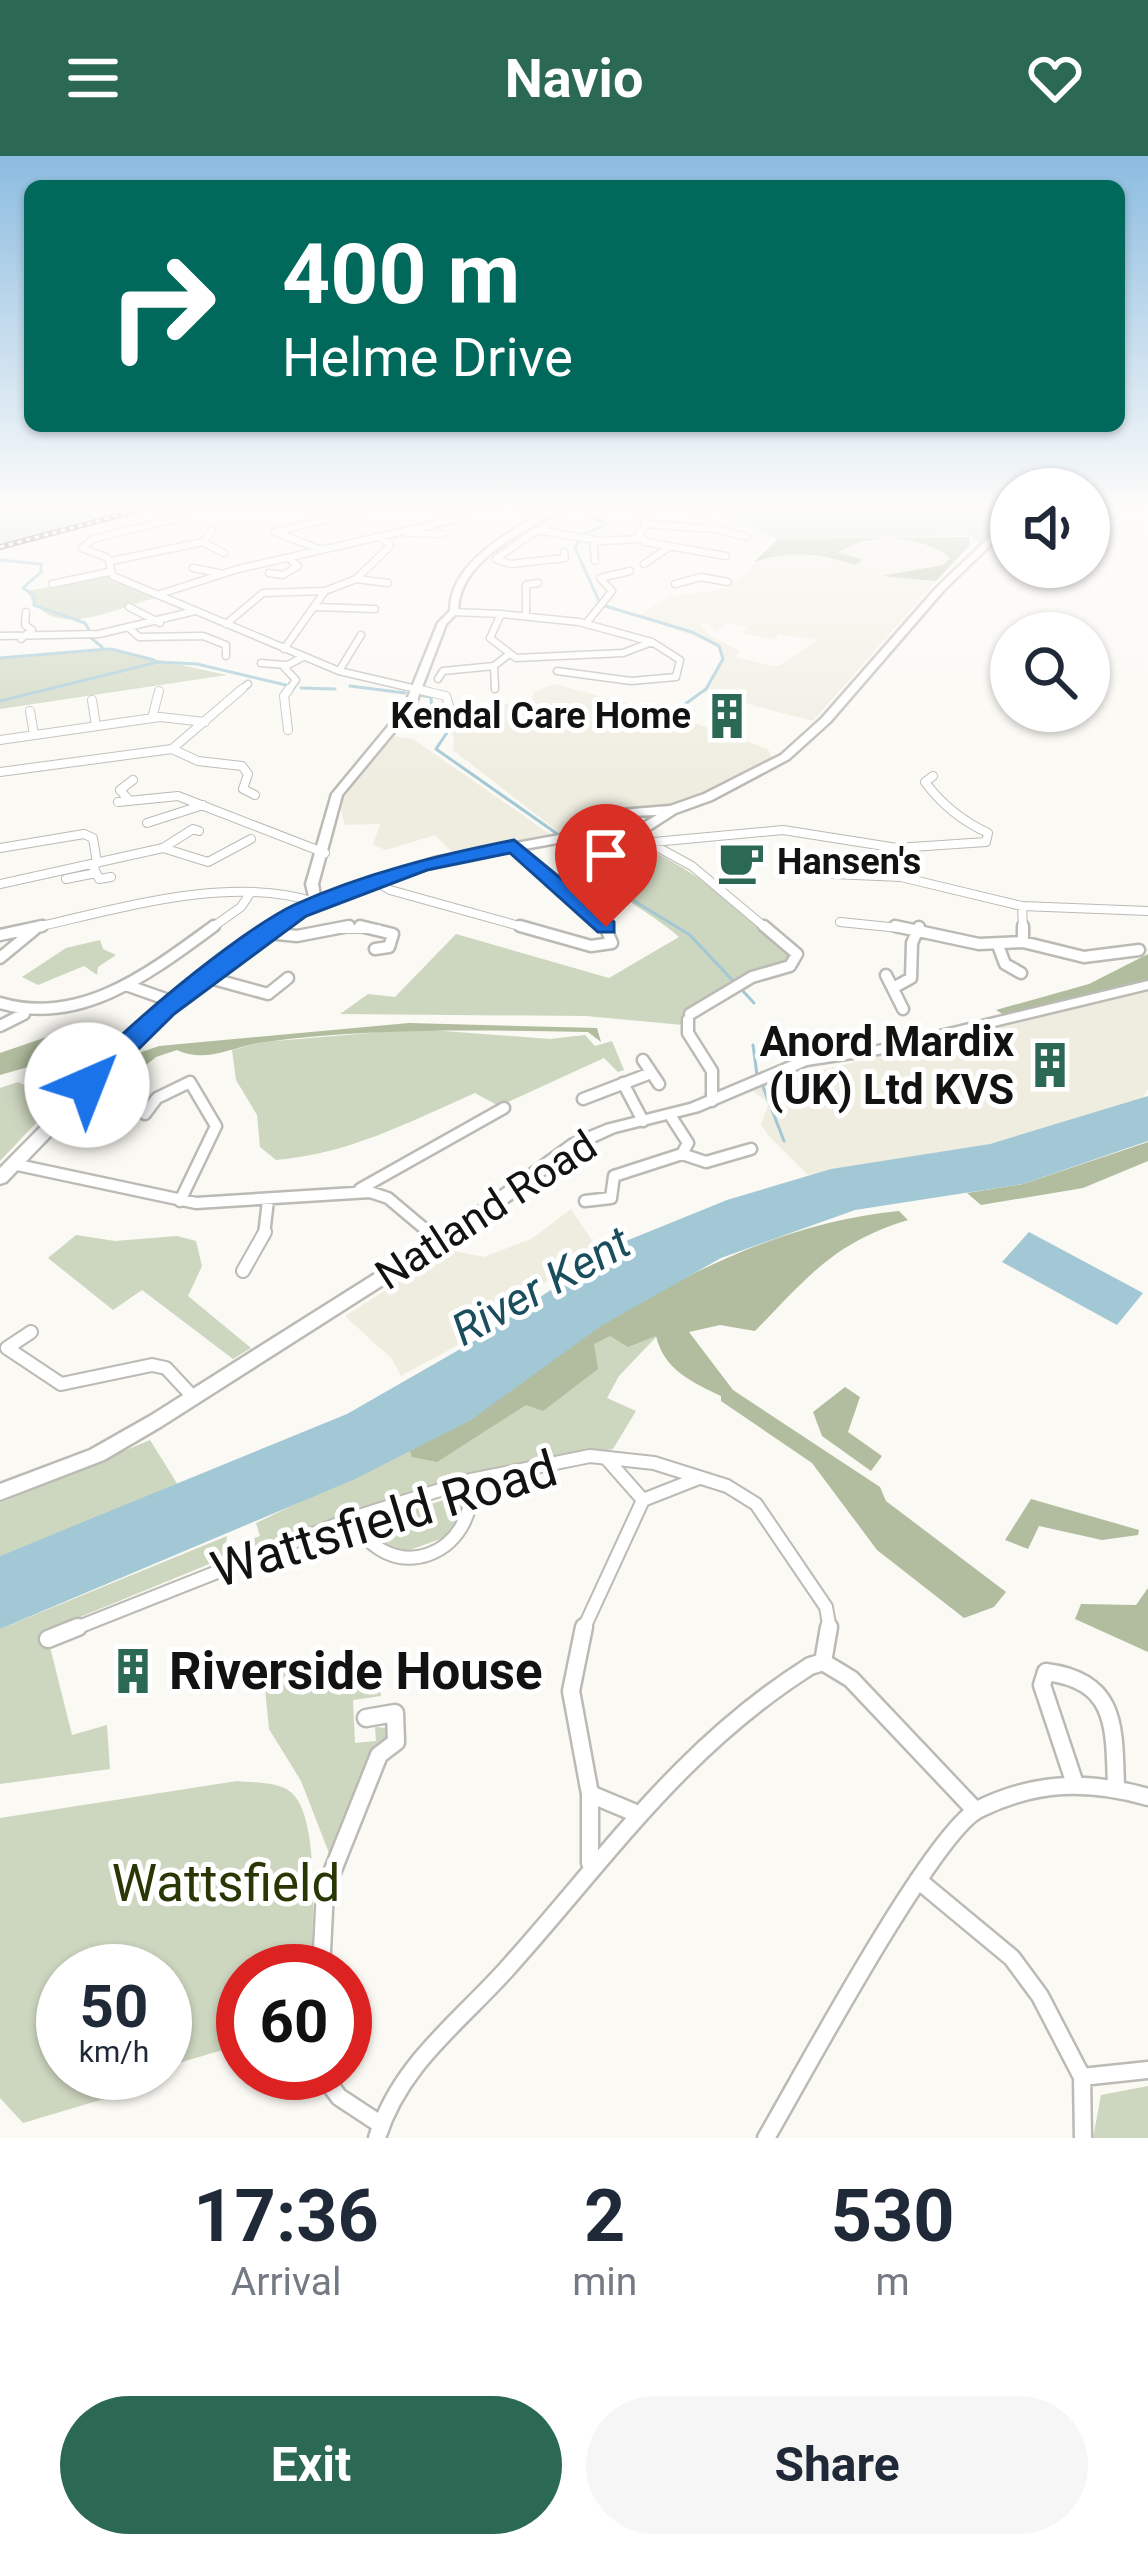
<!DOCTYPE html>
<html lang="en">
<head>
<meta charset="utf-8">
<style>
  :root { --surface:#fff; --page:#f6f6f7; --text:#1f2937; --muted:#747a83; --accent:#2c6955 }
  body { margin:0; font-family:Roboto,sans-serif; background:var(--page); color:var(--text); height:100vh; display:flex; flex-direction:column; font-size:45px; white-space:nowrap }
  * { box-sizing:border-box; margin:0 }
  p { font-size:39px; color:var(--muted) }
  .icon { flex:none; width:66px; height:66px; fill:none; stroke:currentColor; stroke-width:2; stroke-linecap:round; stroke-linejoin:round }
  .map { position:relative; height:1982px; overflow:hidden }
  .drawer { display:flex; flex-direction:column; background:var(--surface); flex:1 }
  .drawer>* { flex:none }
  .top-card { position:absolute; left:24px; top:24px; width:1101px; height:252px; border-radius:18px; box-shadow:0 3px 9px #0004; background:#00695c; color:#fff; overflow:hidden }
  .buttons { position:absolute; left:990px; top:312px; display:grid; gap:24px }
  .buttons a { display:grid; place-items:center; width:120px; height:120px; border-radius:50%; background:var(--surface); box-shadow:0 3px 9px #0004; font-size:60px }
  .speed { position:absolute; left:36px; top:1788px; display:flex; gap:24px; font-size:60px; font-weight:700; text-align:center }
  .speed>* { display:grid; place-content:center; width:156px; height:156px; border-radius:50%; background:var(--surface); box-shadow:0 3px 9px #0004; line-height:1 }
  .speed small { font-size:30px; font-weight:400 }
  .speed .limit { border:18px solid #d22; background:#fff; color:#111 }
  .pin { position:absolute; display:grid; place-items:center; width:102px; height:102px; color:#fff; margin:-123px -51px; border-radius:50% 50% 50% 0; rotate:-45deg; box-shadow:0 0 12px #0007 }
  .pin .icon { rotate:45deg }
  .me { position:absolute; width:132px; margin:-66px; rotate:44deg; stroke-linejoin:round; filter:drop-shadow(0 0 9px #0008) }
  .turn { display:flex; align-items:center; gap:42px; height:252px; padding:0 60px; font-size:54px }
  .turn .icon { width:156px; height:156px; stroke-width:2.5 }
  .turn b { display:block; font-size:84px; line-height:102px }
  .eta { display:flex; justify-content:space-evenly; align-items:center; height:204px; text-align:center }
  .eta b { font-size:72px; font-weight:700; line-height:84px }
  .primary-button { display:flex; gap:24px; margin-top:auto; padding:24px 60px }
  .primary-button a { flex:1; height:138px; border-radius:72px; background:var(--accent); color:#fff; font-size:48px; font-weight:700; line-height:138px; text-align:center }
  .primary-button a+a { background:var(--page); color:var(--text) }
  header { display:flex; justify-content:space-between; align-items:center; height:156px; padding:0 60px; background:var(--accent); color:#fff; font-size:54px; font-weight:700 }
  .map>svg:first-child { display:block }
  .built { fill:#efede0; fill-rule:evenodd }
  .green { fill:#cdd6bf }
  .forest { fill:#b1bd9e }
  .water { fill:#a2c7d5 }
  .lines { fill:none; stroke-linecap:round; stroke-linejoin:round }
  .stream { stroke:#a2c7d5; stroke-width:3 }
  .street-far4-casing { stroke:#bbbab5; stroke-width:9 }
  .street-far3-casing { stroke:#bbbab5; stroke-width:10 }
  .street-far2-casing { stroke:#bbbab5; stroke-width:15 }
  .street-far1-casing { stroke:#bbbab5; stroke-width:16 }
  .street-casing { stroke:#bbbab5; stroke-width:21 }
  .secondary-casing { stroke:#bbbab5; stroke-width:5 }
  .primary-casing { stroke:#bbbab5; stroke-width:5 }
  .street-far4 { stroke:#fff; stroke-width:6 }
  .street-far3 { stroke:#fff; stroke-width:8 }
  .street-far2 { stroke:#fff; stroke-width:10 }
  .street-far1 { stroke:#fff; stroke-width:12 }
  .street { stroke:#fff; stroke-width:16 }
  .secondary { fill:#fff; fill-rule:evenodd }
  .primary { fill:#fff; fill-rule:evenodd }
  .rail-casing { stroke:#434240; stroke-width:6 }
  .rail { stroke:#fff; stroke-width:3; stroke-dasharray:4.5; stroke-linecap:butt }
  .route { fill:#1a73e8; stroke:#114b97; stroke-width:3 }
  .labels { text-anchor:middle; dominant-baseline:central; stroke-width:10; stroke-linejoin:round; paint-order:stroke }
  .far-poi-label { font-size:36px; font-weight:bold; fill:#121210; stroke:#fff; text-anchor:end }
  .poi-label { font-size:42px; font-weight:bold; fill:#121210; stroke:#fff; text-anchor:end }
  .street-label { font-size:42px; fill:#121210; stroke:#fff }
  .water-label { font-size:45px; font-style:italic; fill:#1a4d5d; stroke:#fff }
  .near-street-label { font-size:51px; fill:#121210; stroke:#fff }
  .near-poi-label { font-size:51px; font-weight:bold; fill:#121210; stroke:#fff; text-anchor:start }
  .near-park-label { font-size:51px; fill:#293704; stroke:#fff }
</style>
</head>
<body>
<header><svg class="icon" aria-label="menu" viewBox="0 0 24 24"><path d="M4 6h16M4 12h16M4 18h16"/></svg>Navio<svg class="icon" aria-label="heart" viewBox="0 0 24 24"><path d="M12 20l-8-8c-3-5 5-10 8-4 3-6 11-1 8 4z"/></svg></header>
<div class="map">
<svg width="1148" height="1982" viewBox="0 0 1148 1982">
  <rect width="100%" height="100%" fill="#faf9f3"/>
  <path class="built" d="M906 382 961 397 813 565 705 537 723 504 719 490 638 460 669 441 729 432 778 383ZM725 467 747 471 742 477 773 484 779 478 817 484 780 510H772L735 501 740 495 708 479 700 468H710L715 476Z
    M555 528 680 562 768 593 772 603 721 632 667 651 606 655 600 668 560 677 453 594 454 582 446 568 457 558 477 562 494 546 528 553 534 536Z
    M387 579 413 583 557 683 452 696 435 679 386 694 373 689 380 668 345 669 337 638Z
    M1148 835V933L1142 943 990 988 808 1019 768 979 761 968 769 947 749 932Z
    M571 1053 600 1097 562 1113 487 1173 401 1220 392 1203 345 1160 449 1094 484 1101 533 1082Z"/>
  <path class="green" d="M0 351H129L7 387 0 386Z
    M707 351H979L1011 354V361L980 388 970 379 778 383Z
    M109 420 155 442C116 451 52 489 27 435Z
    M108 493 227 519 0 553V502Z
    M641 690C698 715 744 756 792 796L791 805 760 814 683 869 586 860 340 858 368 838 395 841 456 778 609 822 679 781C644 750 597 733 573 692Z
    M100 784 103 793 116 799 98 811 97 819 84 810 38 829 22 821 66 792Z
    M416 873 550 883 585 879 595 890 612 885 624 914 618 916 604 902 499 950 475 937C409 966 349 998 276 1004L260 991 257 959 236 924 232 894 263 886Z
    M18 926 57 945 0 1005V932Z
    M76 1079 115 1085 177 1080 196 1085 202 1110 188 1140 251 1192 233 1203 142 1134 113 1154 48 1102Z
    M601 1170 657 1180 619 1220 607 1242 636 1255 613 1293 489 1314 241 1395 242 1387 260 1380 256 1367 471 1264Z
    M150 1284 178 1329 0 1400V1347Z
    M457 1340 469 1350 454 1378 396 1399 370 1382 369 1369 378 1364Z
    M227 1380 224 1402 46 1475 72 1579 107 1569 110 1613 0 1628V1473Z
    M298 1507 299 1521 330 1518 332 1532 379 1525 381 1540 353 1544 355 1587 376 1585 375 1571 387 1572 389 1579 367 1605 329 1697 301 1625 269 1573 263 1513Z
    M237 1625C253 1627 279 1625 292 1637 321 1664 312 1777 311 1815H243V1888L165 1911V1815H63V1917H153L154 1928 23 1967 0 1942V1662Z
    M1148 1930V1982H1093L1101 1939Z"/>
  <path class="forest" d="M969 381V390L936 425 882 420 943 409 950 402C922 378 866 376 838 397L863 403 855 409C818 397 790 394 754 406L778 383Z
    M1148 798V825L1015 866 996 854 1089 828Z
    M409 867 597 872 601 886 588 876C481 874 371 872 265 886 233 890 207 908 177 894L156 901 62 977 139 897 159 890Z
    M64 875 117 880 109 888 0 919V897Z
    M1148 986V1005L1083 1032 981 1049 967 1037 1023 1028Z
    M899 1055 908 1064C833 1087 808 1121 755 1175L720 1169 689 1176 733 1234 880 1331 886 1345 1006 1436 994 1451 964 1462 877 1394 812 1307 721 1245V1240C692 1226 664 1214 656 1180L628 1191 610 1180 594 1188 598 1213 543 1255 526 1249 437 1306 412 1301 410 1295C480 1259 536 1210 602 1169 693 1112 793 1065 899 1055Z
    M845 1231 860 1241 848 1276 882 1300 871 1315 822 1280 813 1256Z
    M1031 1343 1139 1374 1138 1379 1102 1384 1039 1370 1028 1393 1005 1384Z
    M1148 1432V1496L1075 1463 1081 1448 1136 1449Z"/>
  <path class="water" d="M1148 940V985L1023 1028 855 1054 721 1102 601 1170 471 1264 355 1323 0 1473V1400L347 1258 476 1184 621 1087 727 1044 831 1013 990 988Z
    M1029 1076 1143 1137 1117 1169 1002 1106Z"/>
  <g class="lines">
    <path class="stream" d="M583 379 606 368 591 359V351
      M579 384 575 392 599 445
      M0 404 41 408V416L23 432 34 439V449L85 467 89 474
      M605 450 692 476 719 490 723 503 706 533 670 559
      M90 481 102 491
      M111 493 154 504
      M0 502 108 493
      M350 530 405 537
      M301 532 335 533
      M419 539 431 541 432 561 448 575 436 593 556 677
      M0 545 158 506 197 508 286 529
      M578 695 613 732 690 779 735 827
      M742 834 754 847
      M753 889 757 919
      M762 928 784 985"/>
    <defs>
      <path id="street-far4" d="M450 351 469 354
        M635 351 647 368
        M699 359 719 374 747 381
        M181 361 93 383 82 392 108 402 113 420 339 515 429 536
        M647 368 638 378 645 386 726 400
        M647 368 715 373
        M542 374 563 354
        M407 377 443 378
        M593 384 595 405
        M203 386 224 397
        M322 394 275 376 374 351
        M564 396 565 402 510 408 496 403 537 374 601 385 639 383
        M111 405 203 386 212 375
        M644 408 669 391
        M193 412 219 417
        M269 417 283 419 298 410 288 402
        M356 423 388 427
        M52 428 109 416
        M675 428 701 421 728 426
        M160 438 238 413 452 364 475 351
        M129 451 160 467
        M316 451 375 453
        M454 456 501 458
        M526 457V429L538 427
        M501 458 579 466 652 486 623 497 516 502 490 482Z
        M588 465 612 435 600 422 630 415
        M226 468 263 437 325 435
        M130 473 139 481 203 480 226 489V500
        M0 480 99 478 195 455
        M21 483 32 474 25 469 26 456
        M284 493 325 435 356 423 390 390 383 382
        M261 507 285 509
        M494 510 495 533
        M339 515 361 479
        M557 515 631 525 676 521 680 504 652 486
        M438 523 443 515 494 510 508 499
        M238 536 248 528
        M287 536 296 524 284 511 303 501"/>
      <path id="street-far3" d="M416 533 446 540 449 550
        M92 544 96 570
        M30 555 34 579
        M152 562 159 535
        M288 574 284 540 289 533
        M0 584 160 561 205 566
        M172 593 198 605 242 610 248 618 243 633 255 639
        M0 616 172 593 242 533
        M128 643 120 634 133 624
        M118 646 178 640 325 697
        M147 667 203 649
        M626 674 692 710 767 773
        M199 675 193 673 163 692 208 706 251 683
        M643 687 783 674 897 692 986 686 988 677C962 665 942 649 925 626L933 620
        M514 690 608 773
        M0 692 84 678 93 682 97 707
        M792 702 811 700 833 718 901 721 1022 750 1148 755
        M93 710 99 723 111 721
        M66 723 96 717
        M374 724 390 734 530 773
        M0 728 163 692
        M1022 750 1023 773
        M840 766 909 773
        M28 773C116 754 226 718 315 746
        M210 773 241 751 251 736
        M329 773H378"/>
      <path id="street-far2" d="M360 770 393 778 389 791 375 793
        M520 770 591 790 612 787 605 770
        M895 770 979 788 1023 786V770
        M268 777 297 780 349 770
        M0 779 42 770
        M1023 786 1084 801 1139 794
        M999 792 1005 808 1021 817
        M0 802 34 774
        M886 819 903 853
        M206 821 268 838 288 822
        M126 829 174 846
        M893 832 911 822 912 787 919 771
        M0 847C81 871 151 816 214 770
        M690 858 752 821 790 810 797 798 764 770
        M688 864V877L712 915V945
        M0 870 24 858
        M643 904 659 928
        M623 927 643 965
        M583 943 651 917
        M145 958 157 942 190 926 216 970 180 1045
        M682 998 706 1006 751 993
        M13 1008 196 1047 370 1036 388 1042 432 1079
        M360 1033 504 952
        M585 1045 611 1042 614 1020 682 998 688 987 670 959
        M264 1079 268 1044"/>
      <path id="street-far1" d="M428 1076 440 1086
        M243 1115 265 1076
        M31 1176 7 1192 61 1228 152 1209 166 1212 194 1242
        M606 1302 643 1344
        M353 1362C389 1434 478 1400 471 1324
        M71 1474 353 1362 471 1324 590 1300 654 1307 727 1330 756 1348 826 1451 830 1474
        M583 1474 643 1344 699 1322"/>
      <path id="street" d="M584 1471 571 1535 590 1638V1707
        M48 1483 78 1471
        M823 1506 829 1471
        M1075 1628 1042 1529 1046 1516C1118 1525 1114 1572 1116 1632
        M590 1638 633 1656
        M918 1724 1012 1802 1040 1840 1082 1921 1148 1914
        M321 1815 325 1734 379 1599 396 1586 395 1557 366 1562
        M321 1917 339 1941 380 1968
        M1082 1921 1083 1982
        M377 1982C399 1910 456 1869 505 1815 606 1703 679 1593 810 1510L823 1506 851 1523 975 1654
        M766 1982C800 1924 933 1675 979 1653 1036 1625 1089 1624 1148 1641"/>
      <path id="secondary" d="M552 351H561C524 378 458 403 458 456L446 468 414 552 342 639 318 728 321 746 319 749H311L306 728 332 638 404 551 438 467 450 455C450 404 514 374 552 351Z
        M1148 825V833L878 898 807 909 699 955 615 976 580 992 477 1069 162 1270 104 1304 0 1344V1328L90 1294 150 1260 465 1061 570 984 606 969 690 948 799 902 878 890Z"/>
      <path id="primary" d="M1011 361V369L944 434 830 566 789 603 712 644 676 657 645 677 596 680 442 708 320 749 170 856 6 1026 0 1028V1012L160 850 310 743 434 702 592 673 620 654 670 650 704 638 781 599 822 562 938 430ZM657 659 638 670 611 672 627 660Z"/>
    </defs>
    <use href="#street-far4" class="street-far4-casing"/>
    <use href="#street-far3" class="street-far3-casing"/>
    <use href="#street-far2" class="street-far2-casing"/>
    <use href="#street-far1" class="street-far1-casing"/>
    <use href="#street" class="street-casing"/>
    <use href="#secondary" class="secondary-casing"/>
    <use href="#primary" class="primary-casing"/>
    <use href="#street-far4" class="street-far4"/>
    <use href="#street-far3" class="street-far3"/>
    <use href="#street-far2" class="street-far2"/>
    <use href="#street-far1" class="street-far1"/>
    <use href="#street" class="street"/>
    <use href="#secondary" class="secondary"/>
    <use href="#primary" class="primary"/>
    <defs>
      <path id="rail" d="M0 391 150 351"/>
    </defs>
    <use href="#rail" class="rail-casing"/>
    <use href="#rail" class="rail"/>
  </g>
  <linearGradient id="sky" x2="0" y2="1"><stop stop-color="#8cbce0"/><stop offset="0.56" stop-color="#fdfcfa"/><stop offset="1" stop-color="#fdfcfa" stop-opacity="0"/></linearGradient>
  <rect width="1148" height="628" fill="url(#sky)"/>
  <path class="route" d="M514 684 614 766V776H598L510 697 427 714 306 760 174 858 96 935H78L74 929C109 882 241 774 294 749 365 717 439 699 514 684Z"/>
  <defs>
    <symbol id="building-bare" viewBox="-9 -9 18 18"><path d="M-4-6H4V6H1V3H-1V6H-4ZM-2.5-4.3h1.7v1.8h-1.7ZM.8-4.3h1.7v1.8H.8ZM-2.5-1h1.7V.8h-1.7ZM.8-1h1.7V.8H.8Z" fill="#2c6955" stroke="#fff" stroke-width="2.5" paint-order="stroke"/></symbol>
    <symbol id="cafe-bare" viewBox="-9 -9 18 18"><path d="M-5.5-4.5H6V0H3Q3 3.5 0 3.5H-2.5Q-5.5 3.5-5.5 0ZM3-3.2v2h1.7v-2ZM-6 4.5H4V6H-6Z" fill="#2c6955" stroke="#fff" stroke-width="2.5" paint-order="stroke"/></symbol>
  </defs>
  <g fill-rule="evenodd">
    <use href="#building-bare" x="694" y="527" width="66" height="66"/>
    <use href="#cafe-bare" x="708" y="673" width="66" height="66"/>
    <use href="#building-bare" x="1017" y="876" width="66" height="66"/>
    <use href="#building-bare" x="100" y="1482" width="66" height="66"/>
  </g>
  <g class="labels">
    <g class="far-poi-label">
      <text x="691" y="560">Kendal Care Home</text>
      <text x="777" y="706" text-anchor="start">Hansen's</text>
    </g>
    <g class="poi-label">
      <text x="1014" y="885">Anord Mardix<tspan x="1014" dy="48">(UK) Ltd KVS</tspan></text>
    </g>
    <g class="street-label">
      <text transform="translate(486 1054) rotate(-33)">Natland Road</text>
    </g>
    <g class="water-label">
      <text transform="translate(541 1130) rotate(-29)">River Kent</text>
    </g>
    <g class="near-street-label">
      <text transform="translate(384 1363) rotate(-17)">Wattsfield Road</text>
    </g>
    <g class="near-poi-label">
      <text x="169" y="1515">Riverside House</text>
    </g>
    <g class="near-park-label">
      <text x="226" y="1727">Wattsfield</text>
    </g>
  </g>
</svg>
<div class="buttons">
<a><svg class="icon" aria-label="sound" viewBox="0 0 24 24"><path d="M4 9h4l5-4v14l-5-4H4zM17 9q2 3 0 6"/></svg></a>
<a><svg class="icon" aria-label="search" viewBox="0 0 24 24"><circle cx="10" cy="10" r="6"/><path d="M15 15l6 6"/></svg></a>
</div>
<div class="speed"><div>50<small>km/h</small></div><div class="limit">60</div></div>
<div class="pin" style="left:606px;top:771px;background:#d93025"><svg class="icon" aria-label="arrive" viewBox="0 0 24 24"><path d="M6 21V4h12l-3 4 3 4H6"/></svg></div>
<svg class="me" style="left:87px;top:929px" viewBox="-20 -20 40 40"><circle r="19" fill="#fff"/><path d="M0-13L10 11 0 6-10 11z" fill="#1a73e8"/></svg>
<div class="top-card">
<div class="turn"><svg class="icon" aria-label="right" viewBox="0 0 24 24"><path d="M7 20v-9h11M14 6l5 5-5 5"/></svg><div><b>400 m</b>Helme Drive</div></div>
</div>
</div>
<section class="drawer">
<div class="eta">
<div><b>17:36</b><p>Arrival</p></div>
<div><b>2</b><p>min</p></div>
<div><b>530</b><p>m</p></div>
</div>
<div class="primary-button"><a>Exit</a><a>Share</a></div>
</section>
</body>
</html>
